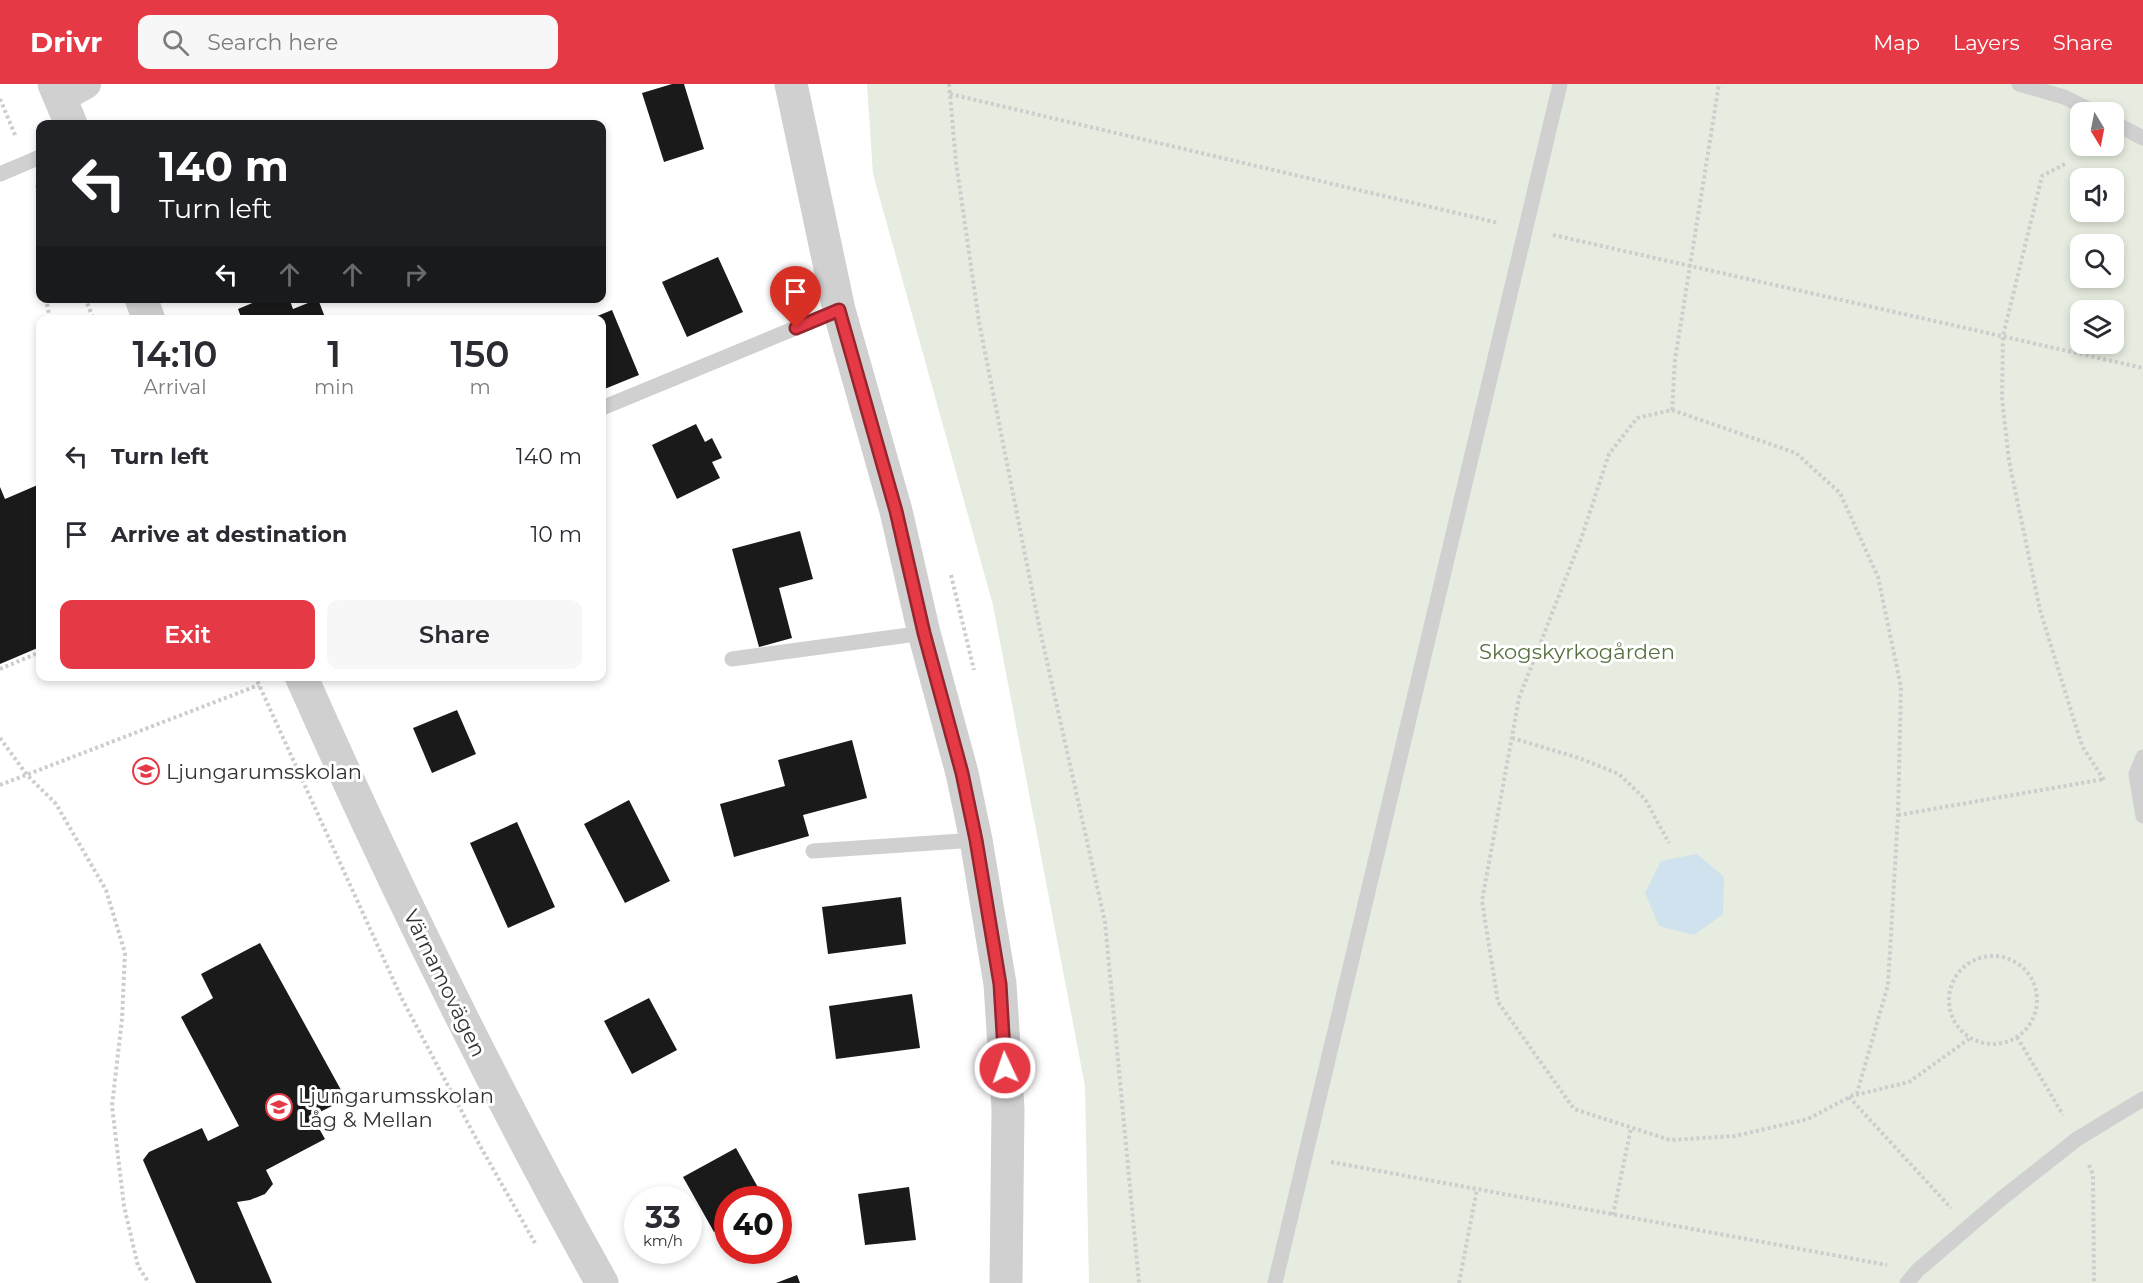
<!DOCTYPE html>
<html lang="en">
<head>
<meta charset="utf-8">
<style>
  :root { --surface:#fff; --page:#f7f7f7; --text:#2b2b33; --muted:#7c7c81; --accent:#e63946 }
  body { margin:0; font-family:Montserrat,sans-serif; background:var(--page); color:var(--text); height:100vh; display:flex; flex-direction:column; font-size:22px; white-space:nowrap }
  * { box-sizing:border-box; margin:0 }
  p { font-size:20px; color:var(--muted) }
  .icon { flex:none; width:33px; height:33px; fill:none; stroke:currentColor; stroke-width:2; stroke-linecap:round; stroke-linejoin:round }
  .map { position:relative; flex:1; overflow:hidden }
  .drawer { position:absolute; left:36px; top:231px; width:570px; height:366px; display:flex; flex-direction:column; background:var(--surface); border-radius:12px; box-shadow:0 3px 9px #0003 }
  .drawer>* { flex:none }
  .guide { position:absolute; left:36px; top:36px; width:570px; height:183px; border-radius:12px; box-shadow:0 3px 9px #0003; background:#202124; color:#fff; overflow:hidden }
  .needle { width:39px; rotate:170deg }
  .fabs { position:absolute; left:2070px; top:18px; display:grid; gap:12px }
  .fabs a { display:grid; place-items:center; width:54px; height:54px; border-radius:12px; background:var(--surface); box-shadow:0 3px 9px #0003; font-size:30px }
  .speed { position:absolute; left:624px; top:1102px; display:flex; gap:12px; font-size:30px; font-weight:700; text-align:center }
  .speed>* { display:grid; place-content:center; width:78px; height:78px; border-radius:50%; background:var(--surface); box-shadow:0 3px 9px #0003; line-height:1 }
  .speed small { font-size:15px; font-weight:400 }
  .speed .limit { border:9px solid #d22; background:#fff; color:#111 }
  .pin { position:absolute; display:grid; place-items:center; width:51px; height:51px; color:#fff; margin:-62px -26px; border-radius:50% 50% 50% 0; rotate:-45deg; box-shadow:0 0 6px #0007 }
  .pin .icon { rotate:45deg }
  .me { position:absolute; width:66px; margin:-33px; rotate:357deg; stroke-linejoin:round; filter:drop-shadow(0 0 4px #0008) }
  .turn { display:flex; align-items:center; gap:21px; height:126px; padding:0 24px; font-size:27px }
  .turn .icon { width:78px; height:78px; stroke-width:2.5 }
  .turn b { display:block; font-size:42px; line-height:51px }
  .lanes { display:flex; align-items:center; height:57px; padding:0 24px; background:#0003; justify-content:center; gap:30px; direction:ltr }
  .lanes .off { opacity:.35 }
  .eta { display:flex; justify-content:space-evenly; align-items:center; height:102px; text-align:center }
  .eta b { font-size:36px; font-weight:600; line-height:42px }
  .cta { display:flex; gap:12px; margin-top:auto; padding:12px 24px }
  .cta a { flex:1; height:69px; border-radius:12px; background:var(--accent); color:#fff; font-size:24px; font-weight:600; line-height:69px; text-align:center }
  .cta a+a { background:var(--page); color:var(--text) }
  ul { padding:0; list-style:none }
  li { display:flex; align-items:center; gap:18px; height:78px; padding:0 24px }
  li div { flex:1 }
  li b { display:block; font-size:22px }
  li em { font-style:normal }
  header { display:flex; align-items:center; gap:36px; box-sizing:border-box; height:84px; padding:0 30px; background:var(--accent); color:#fff }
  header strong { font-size:28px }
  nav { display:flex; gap:33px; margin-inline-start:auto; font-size:21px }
  .search { width:420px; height:54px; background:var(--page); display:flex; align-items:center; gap:15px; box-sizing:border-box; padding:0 21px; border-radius:12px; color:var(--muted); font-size:22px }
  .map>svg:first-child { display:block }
  .green { fill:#e6ecdf; fill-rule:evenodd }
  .water { fill:#cfe2ee }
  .building { fill:#1a1a1a }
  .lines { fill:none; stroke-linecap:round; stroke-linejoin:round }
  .path { stroke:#cdcdcd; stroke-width:4; stroke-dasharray:3 3; stroke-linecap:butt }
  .service { stroke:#d0d0d0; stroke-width:15 }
  .minor { stroke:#d0d0d0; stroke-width:30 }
  .tertiary { stroke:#d0d0d0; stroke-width:33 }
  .route-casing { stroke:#96252e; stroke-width:15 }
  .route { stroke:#e63946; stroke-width:10 }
  .labels { text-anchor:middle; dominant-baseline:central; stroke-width:6; stroke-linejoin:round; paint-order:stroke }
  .park-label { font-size:21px; fill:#56703f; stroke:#fff }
  .poi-label { font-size:21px; fill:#333; stroke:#fff; text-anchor:start }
  .street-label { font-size:21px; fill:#333; stroke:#fff }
</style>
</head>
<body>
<header>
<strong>Drivr</strong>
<div class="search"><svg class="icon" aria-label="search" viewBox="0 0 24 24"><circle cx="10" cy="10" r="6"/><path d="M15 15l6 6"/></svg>Search here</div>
<nav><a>Map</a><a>Layers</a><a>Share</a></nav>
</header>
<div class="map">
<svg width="2143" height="1199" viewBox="0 0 2143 1199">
  <rect width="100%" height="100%" fill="#fff"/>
  <path class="green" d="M867 0H2143V1199H1089L1085 1002 993 521 873 90ZM2080 28H2114V62H2080ZM2080 94H2114V128H2080ZM2080 160H2114V194H2080ZM2080 226H2114V260H2080Z"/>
  <path class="water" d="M1697 770 1724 793 1723 830 1694 851 1659 842 1645 809 1661 777Z"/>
  <path class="building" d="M672 0H684L704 65 664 78 642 9Z
    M718 173 743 228 687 253 662 198Z
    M264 214H289L293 225 318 215 326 236H242L238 225Z
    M612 226 639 291 602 306V236L590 235Z
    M696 340 705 358 712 354 722 374 712 378 720 394 677 415 652 361Z
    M40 400V563L0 580V403L5 415Z
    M800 447 813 495 779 504 792 554 759 563 732 465Z
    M457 626 476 670 432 689 413 644Z
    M852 656 867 714 803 731 809 752 734 773 720 720 785 702 778 676Z
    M629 716 670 797 625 819 584 740Z
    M517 738 555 823 508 844 470 759Z
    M901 813 906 860 828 870 822 823Z
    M260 859 346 1015 312 1032 325 1055 266 1086 273 1100 265 1110 250 1116 237 1118 272 1199H196L143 1076 149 1068 202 1044 208 1057 239 1042 181 933 213 914 201 890Z
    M912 910 920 964 836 975 829 922Z
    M649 914 677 966 632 990 604 937Z
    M736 1064 765 1116H728V1141L714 1148 683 1093Z
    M909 1103 916 1156 865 1161 858 1110Z
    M797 1191 800 1199H776Z"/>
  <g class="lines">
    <path class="path" d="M949 0 956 78 979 238 1040 546 1105 838 1139 1199
      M950 10 1499 139
      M0 15 16 53
      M2065 80 2042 92 2003 252 2002 314 2009 377 2040 526 2082 662 2104 696
      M37 101 40 111
      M1553 151 2143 284
      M46 214 50 236
      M85 214 94 236
      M1672 326 1796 369 1840 409 1878 493 1901 603 1898 731 1888 901 1857 1009 1808 1035 1735 1052 1670 1056 1574 1025 1498 918 1482 817 1519 614 1581 455 1609 370 1637 334Z
      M1672 326 1675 276 1719 0
      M951 491 974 586
      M0 585 40 568
      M255 592 402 915 479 1060 535 1159
      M0 654 27 691 56 720 106 806 125 869 122 935 112 1022 124 1122 138 1182 149 1199
      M1512 654 1579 674 1619 690 1645 715 1669 759
      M0 701 259 601
      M1898 731 2105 695
      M1949 916a44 44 0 1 1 88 0a44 44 0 1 1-88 0Z
      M2017 953 2063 1031
      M1856 1011 1909 998 1969 955
      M1849 1013 1951 1124
      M1331 1078 1887 1181
      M2089 1081 2093 1091 2094 1199
      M1613 1131 1631 1044
      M1459 1199 1477 1105"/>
    <path class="service" d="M2019 0 2064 13 2094 28
      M2114 39 2143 54
      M0 90 40 73
      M602 324 839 226
      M732 575 924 549
      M2143 673 2136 690 2143 732
      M813 767 976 756
      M1275 1199 1560 0
      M1907 1199 1918 1186 2001 1115 2077 1055 2143 1015"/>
    <path class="minor" d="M60 14 86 0"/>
    <path class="tertiary" d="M54 0 71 40
      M791 0 839 226 896 427 924 549 962 689 976 756 1000 900 1008 1025 1006 1199
      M141 214 149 236
      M301 592C393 799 492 1002 602 1199"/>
  </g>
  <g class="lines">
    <defs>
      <path id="route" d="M796 244 839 226 896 427 924 549 962 689 976 756 1000 900 1005 984"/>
    </defs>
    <use href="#route" class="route-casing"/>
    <use href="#route" class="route"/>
  </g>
  <defs>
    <symbol id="school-ring" viewBox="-11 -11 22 22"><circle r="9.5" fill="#fff" stroke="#e63946" stroke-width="1.5"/><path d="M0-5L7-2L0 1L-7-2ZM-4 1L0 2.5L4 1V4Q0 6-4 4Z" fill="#e63946"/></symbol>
  </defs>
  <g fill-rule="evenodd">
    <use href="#school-ring" x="131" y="672" width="30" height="30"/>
    <use href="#school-ring" x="264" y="1008" width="30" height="30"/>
  </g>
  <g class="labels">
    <g class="park-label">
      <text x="1577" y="567">Skogskyrkogården</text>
    </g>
    <g class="poi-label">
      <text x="166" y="687">Ljungarumsskolan</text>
      <text x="298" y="1011">Ljungarumsskolan<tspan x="298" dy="24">Låg &amp; Mellan</tspan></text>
    </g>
    <g class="street-label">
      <text transform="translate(445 899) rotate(64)">Värnamovägen</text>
    </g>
  </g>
</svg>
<div class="fabs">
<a><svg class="needle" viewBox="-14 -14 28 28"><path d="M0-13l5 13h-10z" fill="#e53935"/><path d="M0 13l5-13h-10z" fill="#7c7c81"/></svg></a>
<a><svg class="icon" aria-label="sound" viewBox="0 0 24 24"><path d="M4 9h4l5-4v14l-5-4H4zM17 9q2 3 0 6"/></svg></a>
<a><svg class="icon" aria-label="search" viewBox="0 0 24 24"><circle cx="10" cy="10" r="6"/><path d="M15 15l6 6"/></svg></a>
<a><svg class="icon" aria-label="layers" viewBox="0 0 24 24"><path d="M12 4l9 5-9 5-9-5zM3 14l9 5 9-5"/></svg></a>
</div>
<div class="speed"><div>33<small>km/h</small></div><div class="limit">40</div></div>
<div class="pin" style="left:796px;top:244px;background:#d93025"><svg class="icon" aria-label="arrive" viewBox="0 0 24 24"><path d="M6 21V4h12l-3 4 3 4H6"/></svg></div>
<svg class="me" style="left:1005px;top:984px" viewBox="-20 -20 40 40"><circle r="17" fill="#e63946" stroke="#fff" stroke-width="3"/><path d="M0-11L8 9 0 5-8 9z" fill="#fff"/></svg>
<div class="guide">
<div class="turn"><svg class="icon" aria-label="left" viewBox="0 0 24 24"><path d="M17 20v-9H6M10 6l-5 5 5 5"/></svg><div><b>140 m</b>Turn left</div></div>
<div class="lanes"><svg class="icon" aria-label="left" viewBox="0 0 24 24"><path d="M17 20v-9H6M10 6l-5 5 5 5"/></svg><svg class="icon off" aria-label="ahead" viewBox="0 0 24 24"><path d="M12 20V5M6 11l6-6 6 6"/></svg><svg class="icon off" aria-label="ahead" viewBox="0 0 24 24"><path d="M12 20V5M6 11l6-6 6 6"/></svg><svg class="icon off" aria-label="right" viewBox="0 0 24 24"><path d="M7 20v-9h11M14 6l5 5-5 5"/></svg></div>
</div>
<section class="drawer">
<div class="eta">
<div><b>14:10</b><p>Arrival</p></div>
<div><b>1</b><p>min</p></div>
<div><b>150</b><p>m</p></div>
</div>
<ul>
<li><svg class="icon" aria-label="left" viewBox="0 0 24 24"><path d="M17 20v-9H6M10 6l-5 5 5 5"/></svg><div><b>Turn left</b></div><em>140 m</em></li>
<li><svg class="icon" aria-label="arrive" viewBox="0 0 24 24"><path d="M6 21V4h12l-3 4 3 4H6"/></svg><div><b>Arrive at destination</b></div><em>10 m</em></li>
</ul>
<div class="cta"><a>Exit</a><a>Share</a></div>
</section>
</div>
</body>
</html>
